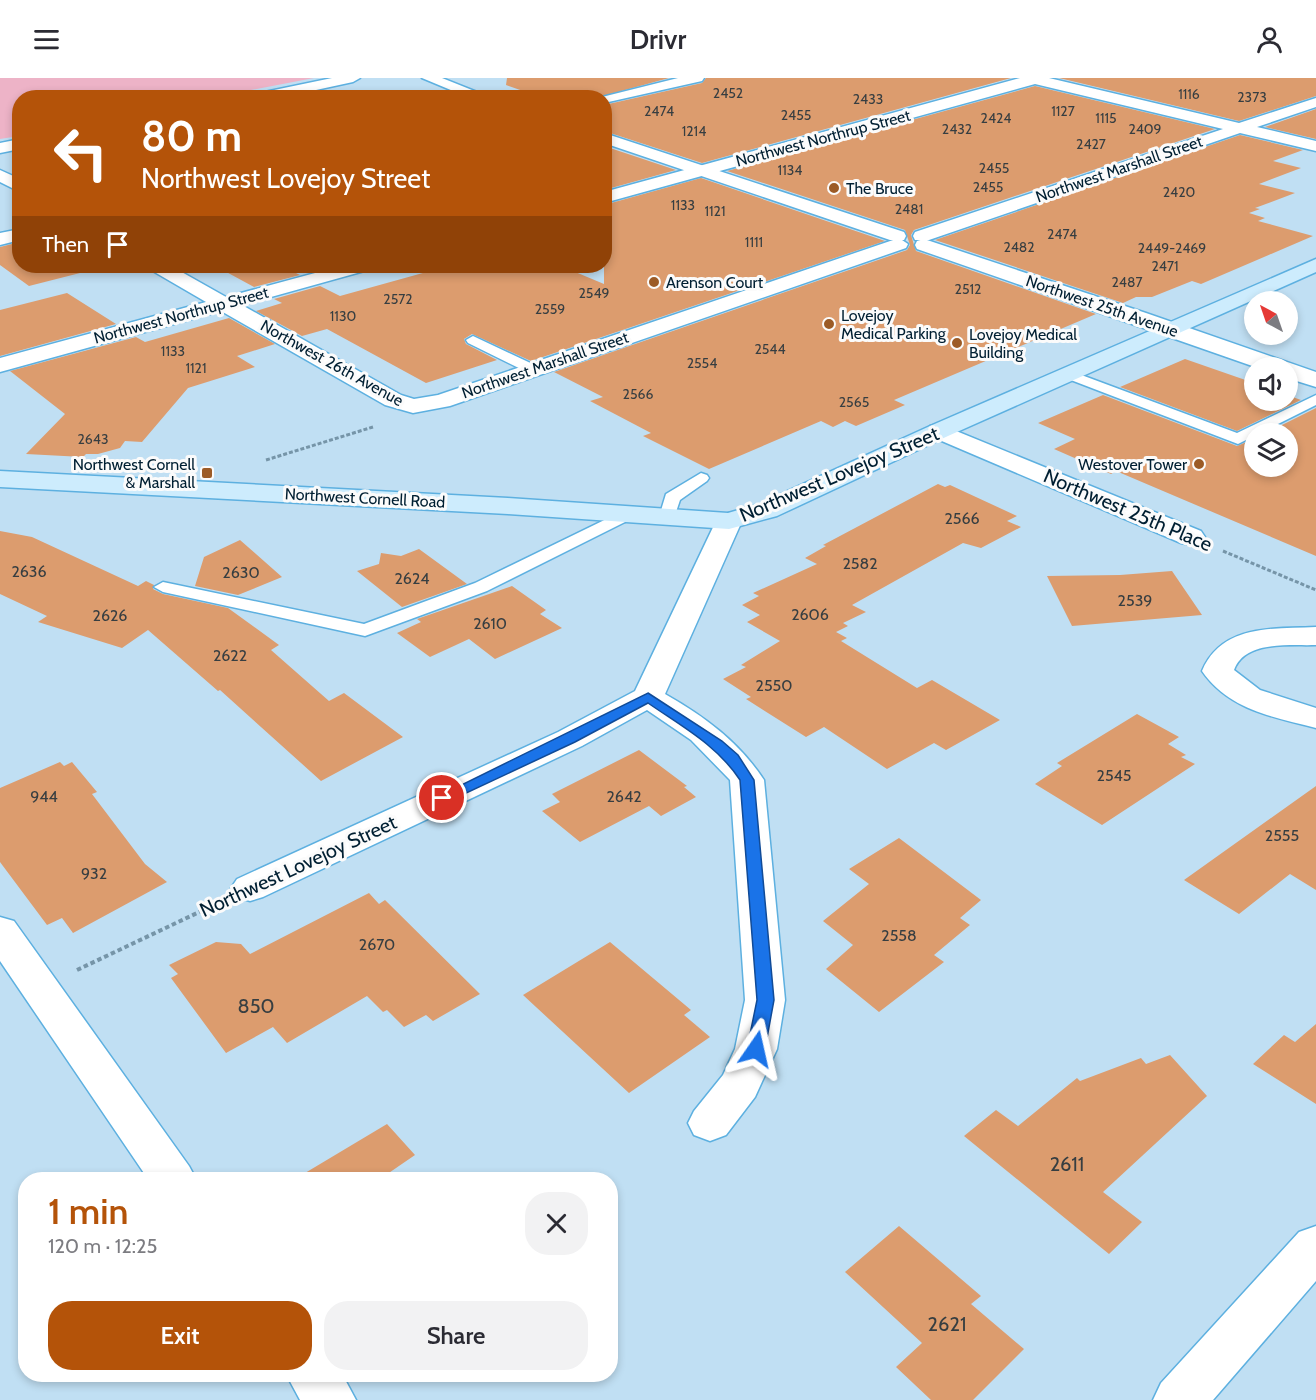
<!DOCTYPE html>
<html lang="en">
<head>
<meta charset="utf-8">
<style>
  :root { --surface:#fff; --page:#f2f2f3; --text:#2b2b33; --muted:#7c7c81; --accent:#b45309 }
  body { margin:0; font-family:Cabin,sans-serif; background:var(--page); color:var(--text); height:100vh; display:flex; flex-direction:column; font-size:22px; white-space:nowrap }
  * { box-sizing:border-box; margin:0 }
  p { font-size:20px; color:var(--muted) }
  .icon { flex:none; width:33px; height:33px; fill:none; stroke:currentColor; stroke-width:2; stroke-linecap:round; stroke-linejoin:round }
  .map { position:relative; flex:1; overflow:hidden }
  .panel { position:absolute; left:18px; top:1094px; width:600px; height:210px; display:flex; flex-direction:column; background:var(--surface); border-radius:24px; box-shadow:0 3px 9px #0003 }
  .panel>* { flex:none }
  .guide { position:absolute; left:12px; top:12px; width:600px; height:183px; border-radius:24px; box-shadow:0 3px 9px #0003; background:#b45309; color:#fff; overflow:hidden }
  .needle { width:39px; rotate:320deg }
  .controls { position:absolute; left:1244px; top:213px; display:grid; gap:12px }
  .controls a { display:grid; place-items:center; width:54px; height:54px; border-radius:50%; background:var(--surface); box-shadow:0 3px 9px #0003; font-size:30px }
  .pin { position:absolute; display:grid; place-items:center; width:51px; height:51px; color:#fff; margin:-26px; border:3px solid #fff; border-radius:50%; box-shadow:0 2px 6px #0007 }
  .me { position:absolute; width:66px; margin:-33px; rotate:11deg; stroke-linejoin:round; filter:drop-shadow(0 0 4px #0008) }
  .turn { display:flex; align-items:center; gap:21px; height:126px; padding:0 30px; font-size:27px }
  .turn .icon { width:78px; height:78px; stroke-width:2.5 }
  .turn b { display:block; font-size:42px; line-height:51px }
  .then { display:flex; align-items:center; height:57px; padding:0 30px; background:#0003; gap:12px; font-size:22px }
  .round { display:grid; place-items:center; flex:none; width:63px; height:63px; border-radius:24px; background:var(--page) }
  .overview { display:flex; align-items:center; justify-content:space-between; height:102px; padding:0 30px }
  h1 { font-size:36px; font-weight:600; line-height:45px; color:var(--accent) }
  .button { display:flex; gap:12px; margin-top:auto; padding:12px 30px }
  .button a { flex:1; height:69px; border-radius:24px; background:var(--accent); color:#fff; font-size:24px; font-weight:600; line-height:69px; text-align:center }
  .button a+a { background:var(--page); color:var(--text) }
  header { display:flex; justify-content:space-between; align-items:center; height:78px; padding:0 30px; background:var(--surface); font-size:27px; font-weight:600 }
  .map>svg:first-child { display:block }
  .green { fill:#edb3c7 }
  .building { fill:#dc9c6e }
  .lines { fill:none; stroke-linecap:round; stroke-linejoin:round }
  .service-casing { stroke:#5db0e0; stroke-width:3 }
  .minor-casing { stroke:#5db0e0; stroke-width:3 }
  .tertiary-casing { stroke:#5db0e0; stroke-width:3 }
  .secondary-casing { stroke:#5db0e0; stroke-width:3 }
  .path-far1 { stroke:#7695a8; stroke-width:3; stroke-dasharray:4 2; stroke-linecap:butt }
  .path { stroke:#7695a8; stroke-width:4; stroke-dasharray:4.5 3; stroke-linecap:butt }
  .service { fill:#fff; fill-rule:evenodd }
  .minor { fill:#fff; fill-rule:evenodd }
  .tertiary { fill:#fff; fill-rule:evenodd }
  .secondary { fill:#cdecfd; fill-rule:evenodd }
  .route { fill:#1a73e8; stroke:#114b97; stroke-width:1.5 }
  .poi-dot { fill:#9c5b26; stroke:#fbfbfb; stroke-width:2 }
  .labels { text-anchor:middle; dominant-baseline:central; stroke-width:6; stroke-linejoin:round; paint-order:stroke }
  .far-number-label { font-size:14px; fill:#373e41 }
  .far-street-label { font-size:16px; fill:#001f32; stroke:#fbfbfb }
  .far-poi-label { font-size:16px; fill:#001f32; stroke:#fbfbfb; text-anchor:start }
  .number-label { font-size:16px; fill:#373e41 }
  .street-label { font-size:20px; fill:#001f32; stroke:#fbfbfb }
  .near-number-label { font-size:20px; fill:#373e41 }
</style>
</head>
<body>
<header><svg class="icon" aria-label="menu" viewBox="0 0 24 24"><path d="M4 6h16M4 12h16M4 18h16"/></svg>Drivr<svg class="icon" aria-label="person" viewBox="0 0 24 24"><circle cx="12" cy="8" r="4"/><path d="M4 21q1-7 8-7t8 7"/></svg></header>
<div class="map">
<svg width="1316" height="1322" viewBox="0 0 1316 1322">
  <rect width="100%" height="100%" fill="#c0dff3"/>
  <path class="green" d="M0 0H314L214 19 20 20 19 58 0 61Z"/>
  <path class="building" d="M507 0H669L596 20H543L506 7Z
    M706 0H1011L702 85 604 53V27L702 5Z
    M1059 0H1316V18L1239 43Z
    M1035 8 1215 51 914 152 911 157 916 173 1096 236 894 322 905 327 856 348 845 343 833 349 821 343 709 391 643 358 651 355 590 323 603 319 554 294 907 172 910 167 905 152 727 93Z
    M1316 31V61L1265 49Z
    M1240 57 1303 72 1273 83 1301 90 1259 106 1295 115 1255 130 1260 131 1249 135 1265 140 1258 143 1313 158 1201 206 1192 203 1152 219H1136L1123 225 935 162Z
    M604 68 676 92 604 112Z
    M701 100 885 163 531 283 472 256 464 261 466 266 497 282 426 305 327 251 302 258 256 233 282 225 274 221 320 208 340 218 448 188H561L604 206V127Z
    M20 164V188H73L84 194 29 208 0 187V169Z
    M220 188H282L300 197 254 209 219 190Z
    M67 215 116 246 0 278V232Z
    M229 240 275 266 237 278 255 289 188 310 142 364 125 363 120 370 98 376H86L83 379 26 376 65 336 10 293 136 259 145 264Z
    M1185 281 1254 305V322H1287V317L1301 322 1237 353 1120 309Z
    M1103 317 1237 368 1254 361V388H1287V356H1264L1316 330V478L1116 393 1111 396 1054 371 1075 361 1038 345Z
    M938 406 945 409 950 407 1017 438 1007 443 1021 449 981 470 963 465 852 527 866 534 843 545 848 548 836 554 847 560 841 563 917 610 932 602 1000 642 946 672 934 665 887 691 824 649 806 659 746 621 751 619 723 601 746 589 741 587 780 563 747 544 760 537 742 527 759 518 753 515 817 486 805 480 826 468 823 467Z
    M0 453 32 459 138 508 146 503 154 507 153 511 163 516 228 530 279 567 271 572 329 623 344 615 403 659 321 703 220 612 218 613 148 552 122 570 38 544 47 538 0 516Z
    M240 462 282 499 238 517 195 508 204 479Z
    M419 471 467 506 402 529 357 493 379 486 381 475 401 478Z
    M1172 493 1202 537 1072 548 1047 498 1120 497Z
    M512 508 546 532 540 536 562 550 495 581 469 561 430 579 397 555 421 544 417 541Z
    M1137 636 1179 659 1168 666 1186 677 1181 679 1195 686 1102 747 1035 706 1062 688 1057 685Z
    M639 672 687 708 684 709 696 719 661 738 649 728 580 764 542 733 560 724 552 716Z
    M60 684 64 688 72 684 97 714 92 716 145 786 167 804 73 855 62 840 47 847 0 784V710Z
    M1316 708V812L1290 796 1239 836 1184 802Z
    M899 760 981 822 960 840 970 847 934 877 944 884 879 934 826 891 853 867 823 843 869 806 849 791Z
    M369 815 379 826 385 822 480 916 433 943 426 937 404 949 387 932 383 934 367 918 287 965 273 949 226 975 171 900 178 896 169 887 216 864 241 866 250 876Z
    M610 864 691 932 684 937 710 959 629 1015 523 917Z
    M1316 946V1026L1253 986 1284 957 1295 964Z
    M1170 977 1207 1018 1103 1114 1142 1144 1109 1176 964 1058 996 1032 1018 1048 1077 1000 1080 1003 1141 980 1146 986Z
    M387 1046 415 1077 380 1101H295Z
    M899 1148 981 1218 971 1226 1024 1271 973 1322H931L896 1289 922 1265 845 1194Z"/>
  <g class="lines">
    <defs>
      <path id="service" d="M473 258 539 289 541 292 534 296 529 295 468 265 466 262Z
        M1068 292 1237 355 1316 317V327L1238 366 1063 299V293Z
        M701 395 707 397 709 400 707 403 680 422 673 443H661L659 439 666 416Z
        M627 431 633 432 635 436 633 440 487 513 365 558 163 514 154 509 163 504 364 546 475 505Z"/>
      <path id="minor" d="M332 0H360L353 4 279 20H248L255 16Z
        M678 0H704L702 3 604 25V20H598Z
        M1020 0H1049L1239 45 1316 20V29L1257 49 1316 63V73L1240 55 929 162H915L913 158 915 154 1223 51 1035 6 604 125V114Z
        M20 61V71L0 75V65Z
        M0 92 20 101V114L0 104Z
        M20 151V162L0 167V155Z
        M899 160 908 166 906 170 450 328 413 335 385 327 221 233 0 294V280L206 224 151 192 149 188H171L226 219 341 188H370L368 192 242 227 401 317 414 321 438 317Z
        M939 346 1201 453 1205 459 1201 465 1191 467 1181 465 930 358 927 353 930 348Z
        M729 435 738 437 742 443 665 616C704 638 739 664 764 702L785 922 777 971 755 1019 726 1057 710 1063 694 1057 688 1045 694 1033 723 997 735 971 745 922 730 702 691 662 647 632 582 668 263 819 250 823 237 819 231 810 237 801 558 654 635 613 716 443 720 437Z
        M1316 549V567C1289 568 1245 562 1234 592L1260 612 1316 630V650C1273 639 1229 632 1202 593 1222 546 1273 551 1316 549Z
        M0 839 14 843 189 1088 196 1101H148L0 883Z
        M1316 1148V1203L1213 1322H1153L1161 1305 1299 1154Z
        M286 1296H342L356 1322H300Z"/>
      <path id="tertiary" d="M422 0H442L492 20H470Z
        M604 55 904 154 906 158 904 162H890L604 65Z
        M924 161 1146 235 1316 294V309L1287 300V290H1258L917 171 915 167 917 163Z"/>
      <path id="secondary" d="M1316 181V194L948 358 777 438 729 451 508 436 0 409V393L508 420 728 435 759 426 930 348Z"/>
    </defs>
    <use href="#service" class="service-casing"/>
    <use href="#minor" class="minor-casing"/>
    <use href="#tertiary" class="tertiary-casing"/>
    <use href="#secondary" class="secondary-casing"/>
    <path class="path-far1" d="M266 382 373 349
      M1223 473 1316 512"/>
    <path class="path" d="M77 892 214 827"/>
    <use href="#service" class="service"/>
    <use href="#minor" class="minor"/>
    <use href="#tertiary" class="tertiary"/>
    <use href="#secondary" class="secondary"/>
  </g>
  <path class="route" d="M648 615 722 663 738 677 754 702 774 922 765 971 762 975H750L747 971 757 922 740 702C717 667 681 648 648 625L575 664 447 724H437L435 720Z"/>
  <g class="poi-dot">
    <circle cx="834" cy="110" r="6"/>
    <circle cx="654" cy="204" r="6"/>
    <circle cx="829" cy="246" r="6"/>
    <circle cx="957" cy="265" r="6"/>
    <circle cx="1199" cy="386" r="6"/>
    <rect x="201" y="389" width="12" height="12" rx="3"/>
  </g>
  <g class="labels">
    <g class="far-number-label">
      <text x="728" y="15">2452</text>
      <text x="1189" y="16">1116</text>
      <text x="1252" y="19">2373</text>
      <text x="868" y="21">2433</text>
      <text x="659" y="33">2474</text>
      <text x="1063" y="33">1127</text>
      <text x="796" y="37">2455</text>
      <text x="996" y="40">2424</text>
      <text x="1106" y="40">1115</text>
      <text x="957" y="51">2432</text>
      <text x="1145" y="51">2409</text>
      <text x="694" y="53">1214</text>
      <text x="1091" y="66">2427</text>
      <text x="994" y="90">2455</text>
      <text x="790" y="92">1134</text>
      <text x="988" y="109">2455</text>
      <text x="1179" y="114">2420</text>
      <text x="683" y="127">1133</text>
      <text x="909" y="131">2481</text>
      <text x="715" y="133">1121</text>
      <text x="1062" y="156">2474</text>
      <text x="754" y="164">1111</text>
      <text x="1019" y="169">2482</text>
      <text x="1172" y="170">2449-2469</text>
      <text x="1165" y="188">2471</text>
      <text x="1127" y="204">2487</text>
      <text x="968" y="211">2512</text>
      <text x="594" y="215">2549</text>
      <text x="398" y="221">2572</text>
      <text x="550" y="231">2559</text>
      <text x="343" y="238">1130</text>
      <text x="770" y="271">2544</text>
      <text x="173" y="273">1133</text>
      <text x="702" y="285">2554</text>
      <text x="196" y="290">1121</text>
      <text x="638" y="316">2566</text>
      <text x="854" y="324">2565</text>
      <text x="93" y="361">2643</text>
    </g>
    <g class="far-street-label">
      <text transform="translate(823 60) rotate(-15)">Northwest Northrup Street</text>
      <text transform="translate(1119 91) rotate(-19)">Northwest Marshall Street</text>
      <text transform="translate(1102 228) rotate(19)">Northwest 25th Avenue</text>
      <text transform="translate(181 237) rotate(-15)">Northwest Northrup Street</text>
      <text transform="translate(332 285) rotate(29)">Northwest 26th Avenue</text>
      <text transform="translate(545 287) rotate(-19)">Northwest Marshall Street</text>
      <text transform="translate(365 420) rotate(3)">Northwest Cornell Road</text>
    </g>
    <g class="far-poi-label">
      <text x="846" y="110">The Bruce</text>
      <text x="666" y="204">Arenson Court</text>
      <text x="841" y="237">Lovejoy<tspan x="841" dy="18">Medical Parking</tspan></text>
      <text x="969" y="256">Lovejoy Medical<tspan x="969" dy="18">Building</tspan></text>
      <text x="195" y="386" text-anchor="end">Northwest Cornell<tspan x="195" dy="18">&amp; Marshall</tspan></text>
      <text x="1187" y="386" text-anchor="end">Westover Tower</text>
    </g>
    <g class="number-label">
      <text x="962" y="440">2566</text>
      <text x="860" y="485">2582</text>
      <text x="29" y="493">2636</text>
      <text x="241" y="494">2630</text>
      <text x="412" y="500">2624</text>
      <text x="1135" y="522">2539</text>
      <text x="810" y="536">2606</text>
      <text x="110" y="537">2626</text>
      <text x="490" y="545">2610</text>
      <text x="230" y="577">2622</text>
      <text x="774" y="607">2550</text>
      <text x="1114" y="697">2545</text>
      <text x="44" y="718">944</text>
      <text x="624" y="718">2642</text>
      <text x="1282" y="757">2555</text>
      <text x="94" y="795">932</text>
      <text x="899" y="857">2558</text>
      <text x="377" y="866">2670</text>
    </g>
    <g class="street-label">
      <text transform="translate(839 396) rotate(-23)">Northwest Lovejoy Street</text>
      <text transform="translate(1128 432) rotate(23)">Northwest 25th Place</text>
      <text transform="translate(298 788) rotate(-25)">Northwest Lovejoy Street</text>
    </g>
    <g class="near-number-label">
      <text x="256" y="928">850</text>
      <text x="1067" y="1086">2611</text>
      <text x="947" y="1246">2621</text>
    </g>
  </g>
</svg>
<div class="controls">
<a><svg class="needle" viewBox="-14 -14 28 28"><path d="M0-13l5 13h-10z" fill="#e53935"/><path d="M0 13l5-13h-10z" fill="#7c7c81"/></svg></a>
<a><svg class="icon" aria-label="sound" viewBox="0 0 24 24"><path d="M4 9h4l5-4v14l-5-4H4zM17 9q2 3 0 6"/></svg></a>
<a><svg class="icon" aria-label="layers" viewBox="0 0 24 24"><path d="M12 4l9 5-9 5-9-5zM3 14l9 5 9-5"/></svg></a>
</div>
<div class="pin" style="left:442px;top:720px;background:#d93025"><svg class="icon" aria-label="arrive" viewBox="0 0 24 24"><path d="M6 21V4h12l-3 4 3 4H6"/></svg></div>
<svg class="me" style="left:756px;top:971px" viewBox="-20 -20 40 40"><path d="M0-17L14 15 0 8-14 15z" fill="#1a73e8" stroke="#fff" stroke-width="4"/></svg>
<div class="guide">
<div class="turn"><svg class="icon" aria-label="left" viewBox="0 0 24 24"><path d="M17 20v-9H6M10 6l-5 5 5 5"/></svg><div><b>80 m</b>Northwest Lovejoy Street</div></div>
<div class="then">Then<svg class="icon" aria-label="arrive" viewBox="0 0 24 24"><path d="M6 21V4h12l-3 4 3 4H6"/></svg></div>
</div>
<section class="panel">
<div class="overview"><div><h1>1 min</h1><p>120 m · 12:25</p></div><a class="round"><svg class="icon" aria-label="close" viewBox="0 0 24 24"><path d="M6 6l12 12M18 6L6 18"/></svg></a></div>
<div class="button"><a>Exit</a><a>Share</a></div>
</section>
</div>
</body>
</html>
